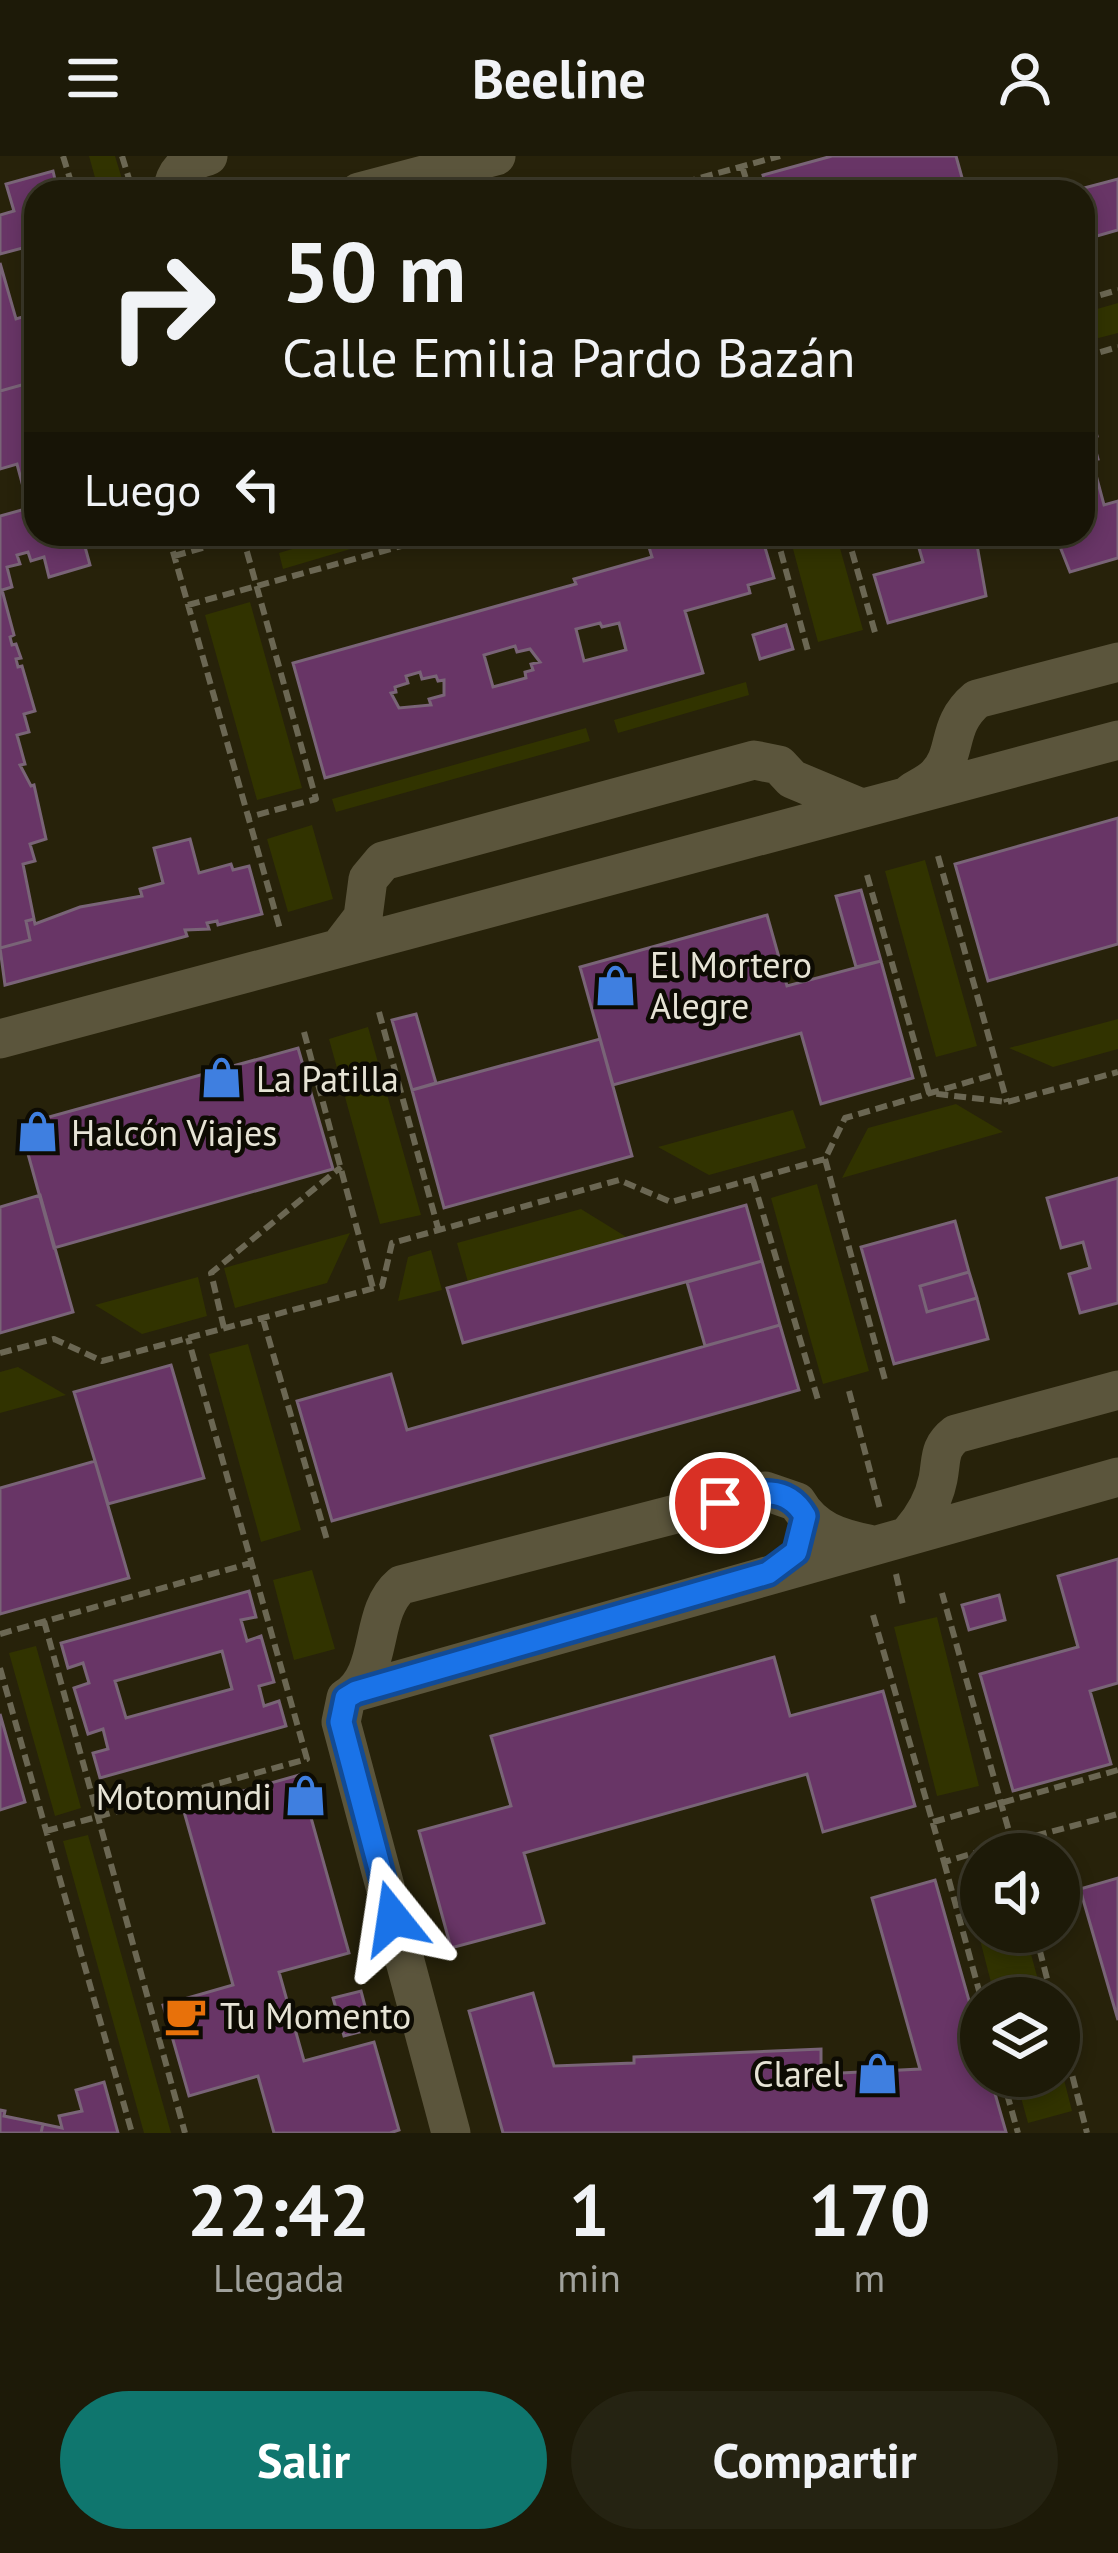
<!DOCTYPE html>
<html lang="es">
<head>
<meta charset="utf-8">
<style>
  :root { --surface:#1d1a08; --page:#252312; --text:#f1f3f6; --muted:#a0a19c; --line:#3b3829; --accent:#0f766e }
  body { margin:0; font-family:"PT Sans",sans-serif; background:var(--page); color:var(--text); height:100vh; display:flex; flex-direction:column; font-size:45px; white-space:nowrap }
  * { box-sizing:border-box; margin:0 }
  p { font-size:39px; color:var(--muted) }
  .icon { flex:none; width:66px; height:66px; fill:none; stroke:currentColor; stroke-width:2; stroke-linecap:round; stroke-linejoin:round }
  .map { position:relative; height:1977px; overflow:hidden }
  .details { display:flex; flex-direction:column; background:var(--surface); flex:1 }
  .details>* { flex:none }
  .guide { position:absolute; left:24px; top:24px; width:1071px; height:366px; border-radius:36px; box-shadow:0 6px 18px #0003,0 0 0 3px var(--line); background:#1d1a08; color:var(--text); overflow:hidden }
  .buttons { position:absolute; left:960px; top:1677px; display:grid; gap:24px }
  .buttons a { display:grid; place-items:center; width:120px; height:120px; border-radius:50%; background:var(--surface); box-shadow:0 6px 18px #0003,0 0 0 3px var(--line); font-size:60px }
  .pin { position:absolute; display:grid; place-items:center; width:102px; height:102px; color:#fff; margin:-51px; border:6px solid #fff; border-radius:50%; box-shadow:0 3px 12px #0007 }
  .me { position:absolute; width:132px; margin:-66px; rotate:345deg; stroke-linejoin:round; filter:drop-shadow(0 0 9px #0008) }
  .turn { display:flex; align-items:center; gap:42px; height:252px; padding:0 60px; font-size:54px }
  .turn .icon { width:156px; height:156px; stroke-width:2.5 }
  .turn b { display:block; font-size:84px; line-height:102px }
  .then { display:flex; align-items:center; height:114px; padding:0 60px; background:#0003; gap:24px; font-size:45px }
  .eta { display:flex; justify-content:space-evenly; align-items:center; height:204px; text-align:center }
  .eta b { font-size:72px; font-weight:800; line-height:84px }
  .cta { display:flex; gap:24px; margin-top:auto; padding:24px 60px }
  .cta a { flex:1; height:138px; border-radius:72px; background:var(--accent); color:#fff; font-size:48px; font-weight:800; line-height:138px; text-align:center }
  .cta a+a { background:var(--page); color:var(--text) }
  header { display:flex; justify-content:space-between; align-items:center; height:156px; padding:0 60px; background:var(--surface); font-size:54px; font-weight:800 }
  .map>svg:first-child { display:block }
  .green { fill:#313300 }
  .building { fill:#683566; stroke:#796477; stroke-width:3; fill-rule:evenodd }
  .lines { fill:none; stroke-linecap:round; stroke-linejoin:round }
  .path { stroke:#6b6753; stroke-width:6; stroke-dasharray:12 6; stroke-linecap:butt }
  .minor { stroke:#5b553c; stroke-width:39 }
  .route-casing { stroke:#114b97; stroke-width:30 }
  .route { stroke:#1a73e8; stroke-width:21 }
  .labels { text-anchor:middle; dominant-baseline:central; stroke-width:9; stroke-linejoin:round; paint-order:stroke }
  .poi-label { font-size:36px; fill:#e6e3d5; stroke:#0d0b03; text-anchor:start }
</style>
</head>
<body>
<header><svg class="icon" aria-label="menu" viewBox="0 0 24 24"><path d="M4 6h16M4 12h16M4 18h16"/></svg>Beeline<svg class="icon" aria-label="person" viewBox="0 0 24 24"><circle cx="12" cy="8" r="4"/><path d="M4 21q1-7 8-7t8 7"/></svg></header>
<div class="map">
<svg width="1118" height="1977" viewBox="0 0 1118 1977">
  <rect width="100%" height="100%" fill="#27220a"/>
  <path class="green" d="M89 0H115L126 36H99Z
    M1118 147V177L1083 186V157Z
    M342 378H401L283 413 279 397Z
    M789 378H836L863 474 818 486Z
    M250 446 302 632 257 644 205 459Z
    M746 526 749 539 618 577 614 564Z
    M586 572 590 585 336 656 332 643Z
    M312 669 333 743 288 756 267 683Z
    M925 704 977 890 936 901 885 715Z
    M1118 863V893L1053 911 1009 892Z
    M368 871 421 1059 380 1068 329 883Z
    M956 948 1003 976 842 1022 868 972Z
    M793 954 806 992 709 1019 658 991Z
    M817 1028 869 1215 823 1228 771 1042Z
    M581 1053 628 1082 468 1126 457 1087Z
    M350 1077 327 1127 235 1152 224 1112Z
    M431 1094 442 1134 398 1145 408 1101Z
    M198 1121 207 1160 142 1178 95 1149Z
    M248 1188 301 1374 261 1386 209 1198Z
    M18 1211 66 1239 0 1257V1216Z
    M312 1414 335 1493 294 1504 273 1424Z
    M937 1461 979 1630 937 1640 894 1471Z
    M36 1490 81 1652 55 1660 9 1497Z
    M88 1679 171 1977H144L63 1685Z
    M981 1709V1776H1025L1043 1842H995L962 1714Z
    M1059 1904 1072 1955 1028 1967 1015 1920H1059Z"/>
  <path class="building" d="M832 0H956L966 36H916L915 33 768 36 763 19Z
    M53 15 58 36H36V112L30 90 0 98V59L14 55 6 28Z
    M1118 23V74L1083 84V36H1069Z
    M0 107 16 163 36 157V197L29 198 36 225 0 235Z
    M36 225V323L22 327 17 308 0 313V235Z
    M1089 249 1097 280 1092 281 1098 303 1092 304 1104 349 1118 345V402L1070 416 1055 378H1083V250Z
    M36 323V378H86L82 380 90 409 49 421 44 401 31 405 28 396 17 399 20 408 7 411 12 431 2 434 14 479 10 481 12 489 16 488 21 502 16 503 18 511 22 510 35 555 24 558 29 576 17 579 25 608 20 609 31 630 34 629 46 683 30 688 35 705 23 708 34 763 26 765 30 784 0 792V360L29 352 22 327Z
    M645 378H761L774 422 748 429 750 437 685 455 703 517 325 622 293 507 565 431 576 428 574 423 652 401ZM600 467 602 471 619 467 626 494 584 505 576 473ZM515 490 517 496 530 493 540 506 531 508 533 514 525 516 526 522 493 531 484 499ZM420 516 422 523 436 520 438 525 444 524V539L429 543 431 549 399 552 391 537 396 536 395 531 408 527 406 520Z
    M915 378H968L972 390 977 389 986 440 888 467 874 419 923 406Z
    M786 469 793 493 760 503 753 479Z
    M1118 662V788L988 825 955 708Z
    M190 683 199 717 231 708 233 714 249 710 262 758 218 769 217 765 207 767 209 773 185 774 187 780 5 829 0 792 30 784 26 765 34 763 35 768 80 751 142 740 140 733 163 727 154 692Z
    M861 734 881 805 856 811 836 740Z
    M767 759 787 830 881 805 913 922 821 948 801 877 613 929 580 811Z
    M416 858 436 927 412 934 392 864Z
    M600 883 632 1000 444 1052 412 934Z
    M298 892 333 1013 54 1092 20 969Z
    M1118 1022V1147L1080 1157 1069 1118 1090 1112 1083 1086 1061 1092 1047 1042Z
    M40 1039 73 1156 0 1177V1051Z
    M746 1049 762 1105 463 1187 447 1132Z
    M955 1065 969 1116 920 1130 927 1156 977 1142 988 1183 894 1208 861 1091Z
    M762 1105 780 1169 705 1190 687 1126Z
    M969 1116 977 1142 927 1156 920 1130Z
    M780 1169 799 1234 332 1365 297 1245 391 1218 407 1274Z
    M171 1209 204 1322 108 1348 74 1236Z
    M95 1305 129 1422 0 1458V1332Z
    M1118 1403V1527L1090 1535 1111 1608 1013 1635 980 1518 1078 1491 1058 1420Z
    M249 1435 256 1461 241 1464 247 1485 261 1480 274 1526 259 1530 264 1550 279 1545 286 1570 100 1622 93 1597 108 1593 103 1573 88 1578 74 1532 89 1527 83 1507 68 1512 61 1487ZM222 1495 232 1533 126 1562 115 1525Z
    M999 1439 1005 1464 969 1474 962 1449Z
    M774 1501 790 1560 883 1535 915 1650 823 1676 807 1618 524 1697 544 1767 451 1792 419 1675 511 1650 491 1580Z
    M0 1558 25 1646 0 1654Z
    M299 1619 349 1797 279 1816 304 1905 374 1886 399 1974 390 1977H274L258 1920 189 1940 163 1849 233 1829 183 1652Z
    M1118 1722V1864L1080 1733Z
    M935 1724 981 1887V1920H990L1006 1976 503 1977 469 1855 533 1837 554 1910 634 1907V1901L821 1893V1918L920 1913 872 1742Z
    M361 1835 371 1873 344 1880 333 1842Z
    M104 1926 118 1977H41L43 1968 62 1972 59 1960 82 1955 76 1934Z
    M0 1954 5 1955 4 1960 43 1968 41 1977H0Z"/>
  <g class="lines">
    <path class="path" d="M63 0 74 36
      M122 0 133 36
      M742 10 750 36
      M649 36 780 0
      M1083 144 1118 134
      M1083 201 1118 191
      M168 378 280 773
      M242 378 316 643 249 661
      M776 378 809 499
      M847 378 876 480
      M174 400 252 378
      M188 449 445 378
      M938 700 1007 946
      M867 719 929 937 1007 946 1118 916
      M379 856 438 1072
      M304 876 373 1132
      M825 1003 885 1224
      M753 1024 818 1244
      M263 1163 327 1384
      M224 1172 211 1117 341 1011
      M0 1197 54 1183 102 1205 382 1130 392 1087 619 1024 671 1046 825 1003 845 962 999 917
      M849 1235 880 1353
      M896 1418 903 1449
      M873 1459 944 1706 1012 1686 942 1437
      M44 1465 185 1977
      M0 1478 251 1407
      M0 1512 132 1977
      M933 1666 1118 1614
      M46 1675 307 1603 188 1182
      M1015 1698 1012 1686 1118 1658
      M944 1706 981 1842
      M1035 1776 1052 1842
      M1059 1868 1087 1977
      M1002 1920 1018 1977"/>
    <path class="minor" d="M172 36C175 13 187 6 208 0
      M359 36 496 0
      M912 636C920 631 931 626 937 619 959 596 945 570 977 543L1118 506
      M340 791 363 761 368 723 383 705 754 604 779 609 792 623 859 651
      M0 883 1118 584
      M910 1377C923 1362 934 1343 938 1323 942 1303 938 1292 956 1278L1118 1234
      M356 1536 1118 1321
      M451 1977 341 1566 346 1542C385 1517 368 1457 401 1429L765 1335 797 1346C813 1374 839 1382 869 1388"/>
  </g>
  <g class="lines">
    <defs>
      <path id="route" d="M393 1762 341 1566 346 1542 356 1536 768 1417 796 1396 805 1360C785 1325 752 1338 720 1347"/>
    </defs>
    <use href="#route" class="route-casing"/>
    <use href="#route" class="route"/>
  </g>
  <defs>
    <symbol id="shop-bare" viewBox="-9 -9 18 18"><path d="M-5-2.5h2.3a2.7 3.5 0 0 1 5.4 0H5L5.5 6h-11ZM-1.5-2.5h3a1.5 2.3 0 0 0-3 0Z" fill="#3f7fe0" stroke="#0d0b03" stroke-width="2.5" paint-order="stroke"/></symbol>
    <symbol id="cafe-bare" viewBox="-9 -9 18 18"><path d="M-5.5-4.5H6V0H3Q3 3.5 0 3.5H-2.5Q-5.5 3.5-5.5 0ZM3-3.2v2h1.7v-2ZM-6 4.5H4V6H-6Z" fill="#e8710a" stroke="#0d0b03" stroke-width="2.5" paint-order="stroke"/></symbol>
  </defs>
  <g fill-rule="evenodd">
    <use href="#shop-bare" x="586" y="800" width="59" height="59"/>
    <use href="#shop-bare" x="192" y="892" width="59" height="59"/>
    <use href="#shop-bare" x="8" y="946" width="59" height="59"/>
    <use href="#shop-bare" x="276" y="1610" width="59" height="59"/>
    <use href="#cafe-bare" x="156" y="1830" width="59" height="59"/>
    <use href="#shop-bare" x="848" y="1888" width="59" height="59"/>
  </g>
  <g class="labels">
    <g class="poi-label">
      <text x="650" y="808">El Mortero<tspan x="650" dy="41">Alegre</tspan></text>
      <text x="256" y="922">La Patilla</text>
      <text x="71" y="976">Halcón Viajes</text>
      <text x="272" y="1640" text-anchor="end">Motomundi</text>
      <text x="220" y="1859">Tu Momento</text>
      <text x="843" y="1917" text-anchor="end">Clarel</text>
    </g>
  </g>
</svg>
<div class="buttons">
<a><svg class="icon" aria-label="sound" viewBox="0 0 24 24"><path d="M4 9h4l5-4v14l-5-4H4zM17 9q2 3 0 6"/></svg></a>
<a><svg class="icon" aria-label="layers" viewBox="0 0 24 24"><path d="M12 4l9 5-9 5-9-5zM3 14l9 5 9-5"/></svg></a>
</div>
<div class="pin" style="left:720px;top:1347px;background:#d93025"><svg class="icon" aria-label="arrive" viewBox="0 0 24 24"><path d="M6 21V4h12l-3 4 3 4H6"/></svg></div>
<svg class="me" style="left:393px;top:1762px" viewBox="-20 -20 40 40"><path d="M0-17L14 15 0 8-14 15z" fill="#1a73e8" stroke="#fff" stroke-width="4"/></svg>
<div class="guide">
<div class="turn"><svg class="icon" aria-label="right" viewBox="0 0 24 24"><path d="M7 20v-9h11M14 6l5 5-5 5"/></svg><div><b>50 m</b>Calle Emilia Pardo Bazán</div></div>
<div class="then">Luego<svg class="icon" aria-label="left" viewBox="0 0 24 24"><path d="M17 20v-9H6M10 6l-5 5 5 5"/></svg></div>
</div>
</div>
<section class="details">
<div class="eta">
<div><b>22:42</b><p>Llegada</p></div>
<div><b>1</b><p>min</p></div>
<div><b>170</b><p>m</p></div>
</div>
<div class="cta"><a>Salir</a><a>Compartir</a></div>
</section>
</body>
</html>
